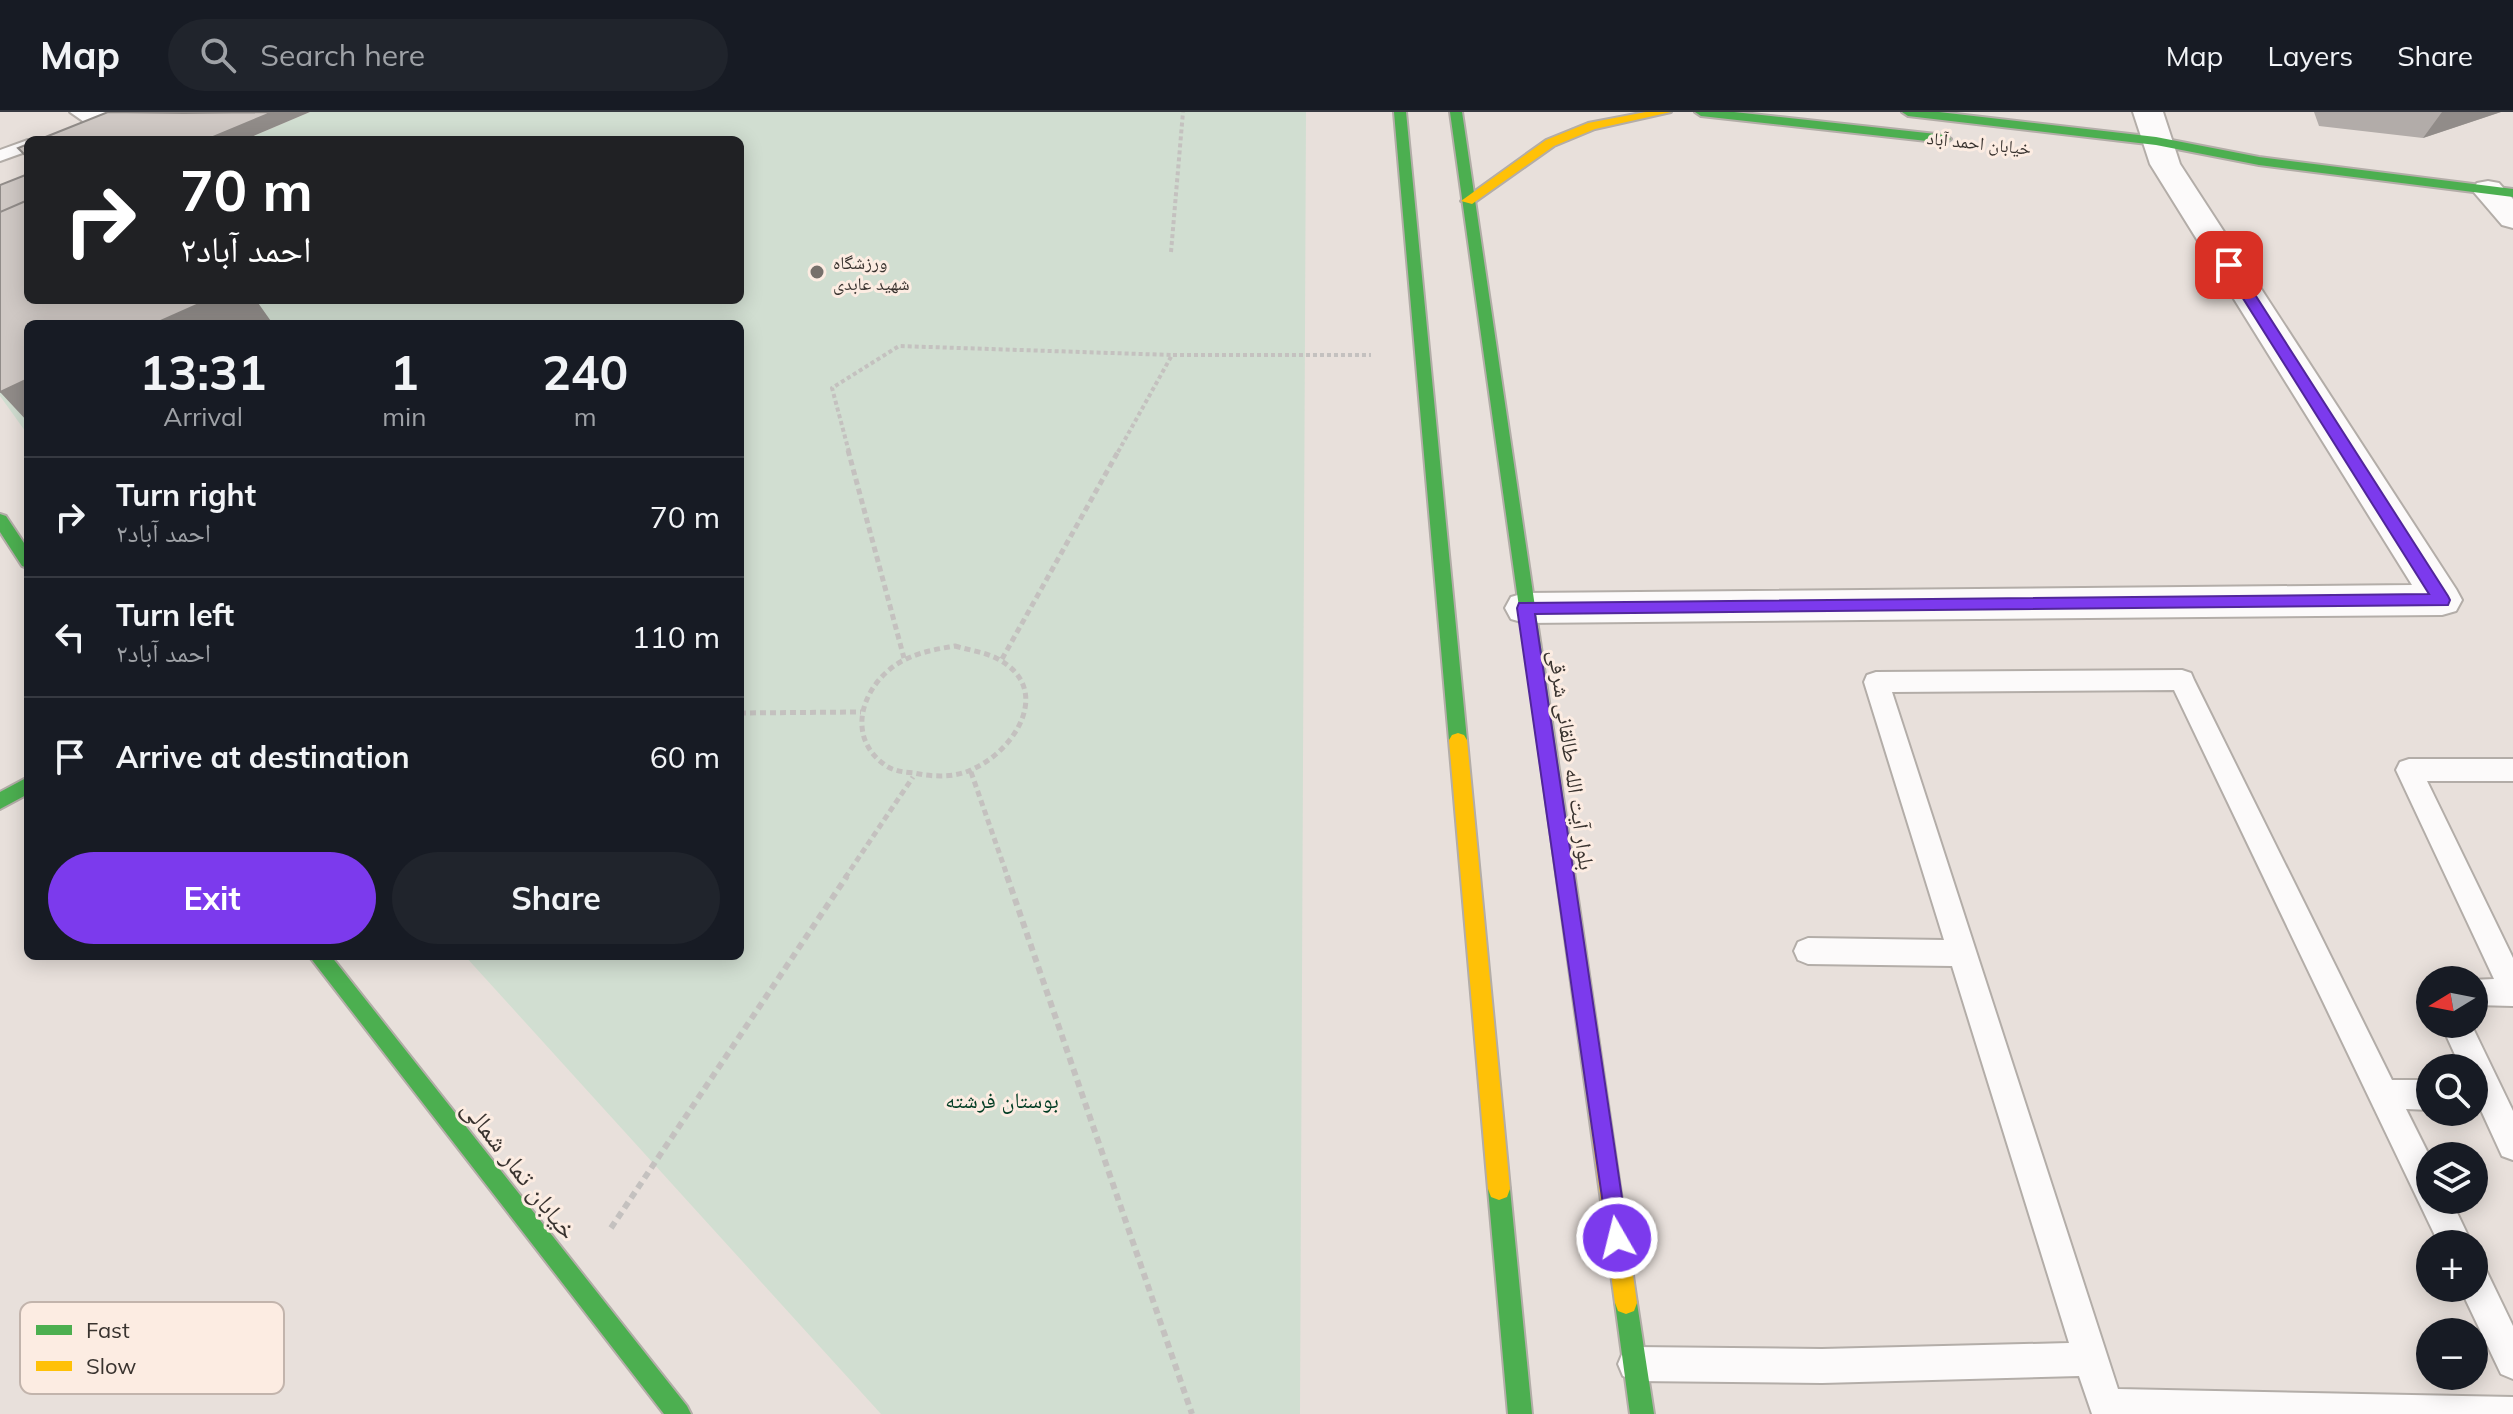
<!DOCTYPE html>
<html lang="en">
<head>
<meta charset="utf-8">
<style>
  :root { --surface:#171b24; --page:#20242c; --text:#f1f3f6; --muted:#9ea1a6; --line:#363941; --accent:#7c3aed }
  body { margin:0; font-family:Mulish,"Noto Naskh Arabic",sans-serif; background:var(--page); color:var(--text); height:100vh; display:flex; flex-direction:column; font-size:30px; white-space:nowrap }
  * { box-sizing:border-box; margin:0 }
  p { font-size:26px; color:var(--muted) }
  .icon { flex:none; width:44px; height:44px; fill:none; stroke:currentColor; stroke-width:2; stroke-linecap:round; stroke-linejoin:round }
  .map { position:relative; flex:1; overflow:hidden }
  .drawer { position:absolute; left:24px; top:208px; width:720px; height:640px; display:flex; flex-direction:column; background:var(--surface); border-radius:12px; box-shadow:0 4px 20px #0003 }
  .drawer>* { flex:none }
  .guide { position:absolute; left:24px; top:24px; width:720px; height:168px; border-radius:12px; box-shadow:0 4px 20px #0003; background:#202124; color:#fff; overflow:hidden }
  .needle { width:52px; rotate:260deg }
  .tools { position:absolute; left:2416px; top:854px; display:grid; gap:16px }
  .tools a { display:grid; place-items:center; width:72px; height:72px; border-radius:50%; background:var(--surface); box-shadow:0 4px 20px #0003; font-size:40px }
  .pin { position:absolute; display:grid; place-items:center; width:68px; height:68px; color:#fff; margin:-34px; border-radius:16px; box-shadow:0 4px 12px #0006 }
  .me { position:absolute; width:88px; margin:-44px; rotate:352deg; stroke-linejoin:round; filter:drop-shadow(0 0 6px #0008) }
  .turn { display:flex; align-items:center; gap:28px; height:168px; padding:0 24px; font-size:36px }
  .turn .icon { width:104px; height:104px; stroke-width:2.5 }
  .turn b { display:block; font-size:56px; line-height:68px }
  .eta { display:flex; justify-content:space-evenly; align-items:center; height:136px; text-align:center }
  .eta b { font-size:48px; font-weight:700; line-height:56px }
  .action { display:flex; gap:16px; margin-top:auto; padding:16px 24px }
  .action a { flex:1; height:92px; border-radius:48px; background:var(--accent); color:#fff; font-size:32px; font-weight:700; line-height:92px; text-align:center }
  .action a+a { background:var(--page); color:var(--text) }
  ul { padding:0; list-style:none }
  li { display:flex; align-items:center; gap:24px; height:120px; padding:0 24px; border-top:2px solid var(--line) }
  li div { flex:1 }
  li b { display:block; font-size:30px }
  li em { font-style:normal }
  header { display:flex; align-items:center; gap:48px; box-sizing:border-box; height:112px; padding:0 40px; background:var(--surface); border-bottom:2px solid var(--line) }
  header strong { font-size:38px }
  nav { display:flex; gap:44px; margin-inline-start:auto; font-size:28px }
  .search { width:560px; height:72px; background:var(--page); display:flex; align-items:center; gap:20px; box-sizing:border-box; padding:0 28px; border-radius:44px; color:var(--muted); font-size:30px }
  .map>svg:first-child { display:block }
  .green { fill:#d1ded1 }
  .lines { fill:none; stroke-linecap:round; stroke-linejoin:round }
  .lane-casing { stroke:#b3ada8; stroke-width:4 }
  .street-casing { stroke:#b3ada8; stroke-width:4 }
  .fast-casing { stroke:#b3ada8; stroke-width:4 }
  .slow-casing { stroke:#b3ada8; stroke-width:4 }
  .path-far2 { stroke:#c4c1bf; stroke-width:4; stroke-dasharray:4 3; stroke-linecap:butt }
  .path-far1 { stroke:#c4c1bf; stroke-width:5; stroke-dasharray:6 4; stroke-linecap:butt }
  .path { stroke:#c4c1bf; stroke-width:6; stroke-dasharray:7 5; stroke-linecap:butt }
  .lane { fill:#fcfafa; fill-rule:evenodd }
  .street { fill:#fcfafa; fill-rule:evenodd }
  .fast { fill:#4caf50; fill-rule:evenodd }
  .slow { fill:#ffc107; fill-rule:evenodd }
  .wall { fill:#b2aca9 }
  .shaded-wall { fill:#918c89 }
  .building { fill:#cfc8c4; stroke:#918c89; stroke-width:2 }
  .route { fill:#7c3aed; stroke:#51269a; stroke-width:2 }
  .poi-dot { fill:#76706b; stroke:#fcece2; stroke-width:3 }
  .labels { text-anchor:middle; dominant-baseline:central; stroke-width:6; stroke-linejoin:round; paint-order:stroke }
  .far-street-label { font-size:18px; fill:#39332f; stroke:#fcece2 }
  .far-poi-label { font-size:18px; fill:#39332f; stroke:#fcece2; text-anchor:start }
  .street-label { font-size:22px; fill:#39332f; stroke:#fcece2 }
  .park-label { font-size:22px; fill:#013c23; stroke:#fcece2 }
  .near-street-label { font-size:26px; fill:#39332f; stroke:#fcece2 }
  .key { fill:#fcece2; stroke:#c2b4ac; stroke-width:2 }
  .key-label { font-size:22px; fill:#39332f }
</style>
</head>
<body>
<header>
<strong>Map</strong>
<div class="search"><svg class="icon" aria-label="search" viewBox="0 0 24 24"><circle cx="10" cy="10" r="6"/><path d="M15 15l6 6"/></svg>Search here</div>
<nav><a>Map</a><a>Layers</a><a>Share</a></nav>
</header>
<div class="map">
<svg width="2513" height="1302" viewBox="0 0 2513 1302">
  <rect width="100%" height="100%" fill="#e8e0db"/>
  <path class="green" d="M310 0H1306L1300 1302H881L465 844H740V212H28V323L0 284V131L28 188H740V28H244Z"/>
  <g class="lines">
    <defs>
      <path id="lane" d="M70 0H122L90 14Z
        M28 28V39L0 49V38Z
        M2182 558 2191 561 2194 568 2392 968H2430V998L2406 997 2430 1045V1088H2451L2472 1132H2439L2174 578 1892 580 2118 1277 2513 1285V1302H2092L2079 1264 1822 1271 1635 1269 1623 1264 1618 1252 1623 1240 1635 1235 1822 1237 2069 1231 1952 854 1808 852 1798 848 1794 839 1798 830 1808 826 1944 828 1864 570 1867 563 1876 560Z
        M2409 647H2513V669H2427L2513 846V894L2474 893V868H2471L2494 867 2396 658 2400 650Z
        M2441 912H2471L2513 999V1048L2502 1044 2474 983V956H2461Z
        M2474 1154 2486 1158 2513 1214V1267L2501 1262 2460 1176H2474Z"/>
      <path id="street" d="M2133 0H2163L2180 52 2456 477 2462 488 2456 499 2442 503 1525 511 1511 507 1505 496 1511 485 1525 481 2412 473 2150 52Z
        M2488 69 2499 71 2513 87V116L2502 113 2472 78 2477 71Z"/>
      <path id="fast" d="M1394 0H1406L1467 628 1464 633H1452L1449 628Z
        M1450 0H1462L1571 739 1569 745 1562 747 1555 745 1553 739Z
        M1695 0H1734L1945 23 1951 27 1945 31 1701 4Z
        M1902 0H1939L2156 25 2259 45 2513 77V85L2259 53 2156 33 1908 4Z
        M0 402 6 404 28 437V456L22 454 0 420Z
        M28 665V682L0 697V680Z
        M309 844H331L687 1294 691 1302H664Z
        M1499 1066 1507 1069 1510 1077 1532 1302H1508L1488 1077 1491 1069Z
        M1626 1180 1634 1183 1637 1191 1654 1302H1630L1615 1191 1618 1183Z"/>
      <path id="slow" d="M1646 0H1671L1595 17 1554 34 1472 92 1461 89 1546 28 1588 11Z
        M1458 621 1464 623 1467 628 1510 1077 1507 1085 1499 1088 1491 1085 1488 1077 1449 628 1452 623Z
        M1562 731 1569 733 1571 739 1637 1191 1634 1199 1626 1202 1618 1199 1615 1191 1553 739 1555 733Z"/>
    </defs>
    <use href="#lane" class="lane-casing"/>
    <use href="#street" class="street-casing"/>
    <use href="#fast" class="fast-casing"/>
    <use href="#slow" class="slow-casing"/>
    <path class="path-far2" d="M1171 140 1183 0
      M849 340 832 276 899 234 1172 243
      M1118 340 1172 243H1371"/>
    <path class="path-far1" d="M848 338 904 546
      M955 534C968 538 984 540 996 546 1054 575 1017 637 973 657 955 666 933 665 914 661 903 660 893 659 885 653 843 623 864 570 902 549 919 540 937 537 955 534Z
      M1002 547 1119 338
      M740 601 861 600
      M971 660 1008 766
      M845 766 913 665"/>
    <path class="path" d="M1007 764 1192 1302
      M611 1116 847 764"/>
    <use href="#lane" class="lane"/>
    <use href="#street" class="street"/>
    <use href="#fast" class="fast"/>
    <use href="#slow" class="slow"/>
  </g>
  <path class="wall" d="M2314 0H2501L2423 26 2319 14Z"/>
  <path class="shaded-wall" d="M273 0H310L244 28H206Z
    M2442 0H2501L2423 26Z
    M208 188H256L273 212H154Z
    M28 267V310L0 280Z"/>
  <path class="building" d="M108 0 184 1 273 0 206 28H38Z
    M28 32V46L18 36Z
    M28 62V88L0 100V73Z
    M28 88V188H208L154 212H28V267L0 280V100Z"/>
  <path class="route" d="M2229 149 2236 153 2448 484 2450 488 2448 493 1535 502 1628 1126 1625 1134 1617 1137 1609 1134 1517 496 1519 491 2429 482 2222 153Z"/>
  <circle class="poi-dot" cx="817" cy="160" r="8"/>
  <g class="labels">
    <g class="far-street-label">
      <text transform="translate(1979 31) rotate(6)">خیابان احمد آباد</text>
    </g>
    <g class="far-poi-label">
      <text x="833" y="150">ورزشگاه<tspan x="833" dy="21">شهید عابدی</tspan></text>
    </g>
    <g class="street-label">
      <text transform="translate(1572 648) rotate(82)">بلوار آیت الله طالقانی شرقی</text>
    </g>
    <g class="park-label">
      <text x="1002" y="988">بوستان فرشته</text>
    </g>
    <g class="near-street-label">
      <text transform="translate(520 1057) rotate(52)">خیابان تمار شمالی</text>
    </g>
  </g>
  <rect x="20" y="1190" width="264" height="92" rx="12" class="key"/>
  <rect x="36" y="1213" width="36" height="10" fill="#4caf50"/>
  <rect x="36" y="1249" width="36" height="10" fill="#ffc107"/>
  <g class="key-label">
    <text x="86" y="1226">Fast</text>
    <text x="86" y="1262">Slow</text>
  </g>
</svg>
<div class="tools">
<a><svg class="needle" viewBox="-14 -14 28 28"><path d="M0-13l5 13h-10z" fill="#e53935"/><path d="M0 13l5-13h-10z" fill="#9ea1a6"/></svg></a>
<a><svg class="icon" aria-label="search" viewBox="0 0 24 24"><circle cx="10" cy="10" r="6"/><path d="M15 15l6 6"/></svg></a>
<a><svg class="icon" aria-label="layers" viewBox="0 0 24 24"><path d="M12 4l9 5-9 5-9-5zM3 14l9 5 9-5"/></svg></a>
<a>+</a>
<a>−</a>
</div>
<div class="pin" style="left:2229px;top:153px;background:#d93025"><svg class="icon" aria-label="arrive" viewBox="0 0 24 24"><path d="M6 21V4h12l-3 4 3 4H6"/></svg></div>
<svg class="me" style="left:1617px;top:1126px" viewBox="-20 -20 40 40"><circle r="17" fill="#7c3aed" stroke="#fff" stroke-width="3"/><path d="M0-11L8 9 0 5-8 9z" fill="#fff"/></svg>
<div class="guide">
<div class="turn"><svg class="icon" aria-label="right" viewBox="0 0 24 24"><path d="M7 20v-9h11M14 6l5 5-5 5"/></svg><div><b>70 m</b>احمد آباد۲</div></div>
</div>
<section class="drawer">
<div class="eta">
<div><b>13:31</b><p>Arrival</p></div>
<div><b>1</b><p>min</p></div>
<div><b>240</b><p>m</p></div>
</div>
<ul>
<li><svg class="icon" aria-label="right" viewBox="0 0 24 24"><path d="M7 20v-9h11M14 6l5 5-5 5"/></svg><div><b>Turn right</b><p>احمد آباد۲</p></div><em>70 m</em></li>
<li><svg class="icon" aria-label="left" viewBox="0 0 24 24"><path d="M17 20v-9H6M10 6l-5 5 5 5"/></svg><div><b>Turn left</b><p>احمد آباد۲</p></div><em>110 m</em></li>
<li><svg class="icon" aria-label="arrive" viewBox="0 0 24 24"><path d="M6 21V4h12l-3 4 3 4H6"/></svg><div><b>Arrive at destination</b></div><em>60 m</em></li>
</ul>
<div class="action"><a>Exit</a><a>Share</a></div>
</section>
</div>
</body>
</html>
